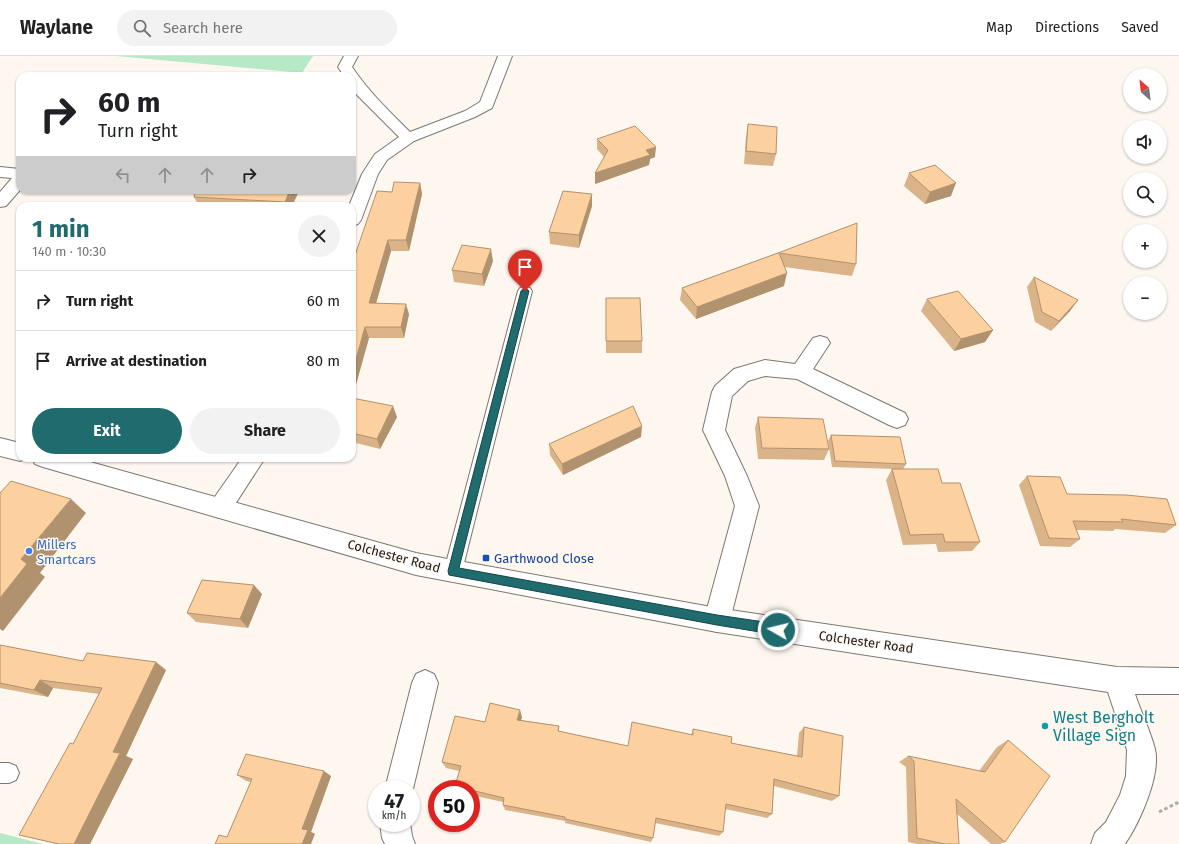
<!DOCTYPE html>
<html lang="en">
<head>
<meta charset="utf-8">
<style>
  :root { --surface:#fff; --page:#f2f2f2; --text:#202124; --muted:#757577; --line:#e0e0e0; --accent:#1f6b6e }
  body { margin:0; font-family:"Fira Sans",sans-serif; background:var(--page); color:var(--text); height:100vh; display:flex; flex-direction:column; font-size:15px; white-space:nowrap }
  * { box-sizing:border-box; margin:0 }
  p { font-size:13px; color:var(--muted) }
  .icon { flex:none; width:22px; height:22px; fill:none; stroke:currentColor; stroke-width:2; stroke-linecap:round; stroke-linejoin:round }
  .map { position:relative; flex:1; overflow:hidden }
  .side { position:absolute; left:16px; top:146px; width:340px; height:260px; display:flex; flex-direction:column; background:var(--surface); border-radius:12px; box-shadow:0 1px 3px #0004 }
  .side>* { flex:none }
  .hud { position:absolute; left:16px; top:16px; width:340px; height:122px; border-radius:12px; box-shadow:0 1px 3px #0004; background:#fff; color:var(--text); overflow:hidden }
  .needle { width:26px; rotate:332deg }
  .controls { position:absolute; left:1123px; top:12px; display:grid; gap:8px }
  .controls a { display:grid; place-items:center; width:44px; height:44px; border-radius:50%; background:var(--surface); box-shadow:0 1px 3px #0004; font-size:20px }
  .speed { position:absolute; left:368px; top:724px; display:flex; gap:8px; font-size:20px; font-weight:700; text-align:center }
  .speed>* { display:grid; place-content:center; width:52px; height:52px; border-radius:50%; background:var(--surface); box-shadow:0 1px 3px #0004; line-height:1 }
  .speed small { font-size:10px; font-weight:400 }
  .speed .limit { border:6px solid #d22; background:#fff; color:#111 }
  .pin { position:absolute; display:grid; place-items:center; width:34px; height:34px; color:#fff; margin:-41px -17px; border-radius:50% 50% 50% 0; rotate:-45deg; box-shadow:0 0 4px #0007 }
  .pin .icon { rotate:45deg }
  .me { position:absolute; width:44px; margin:-22px; rotate:278deg; stroke-linejoin:round; filter:drop-shadow(0 0 3px #0008) }
  .turn { display:flex; align-items:center; gap:14px; height:84px; padding:0 16px; font-size:18px }
  .turn .icon { width:52px; height:52px; stroke-width:2.5 }
  .turn b { display:block; font-size:28px; line-height:34px }
  .lanes { display:flex; align-items:center; height:38px; padding:0 16px; background:#0003; justify-content:center; gap:20px; direction:ltr }
  .lanes .off { opacity:.35 }
  .round { display:grid; place-items:center; flex:none; width:42px; height:42px; border-radius:21px; background:var(--page) }
  .headline { display:flex; align-items:center; justify-content:space-between; height:68px; padding:0 16px }
  h1 { font-size:24px; font-weight:700; line-height:30px; color:var(--accent) }
  .action { display:flex; gap:8px; margin-top:auto; padding:8px 16px }
  .action a { flex:1; height:46px; border-radius:24px; background:var(--accent); color:#fff; font-size:16px; font-weight:700; line-height:46px; text-align:center }
  .action a+a { background:var(--page); color:var(--text) }
  ul { padding:0; list-style:none }
  li { display:flex; align-items:center; gap:12px; height:60px; padding:0 16px; border-top:1px solid var(--line) }
  li div { flex:1 }
  li b { display:block; font-size:15px }
  li em { font-style:normal }
  header { display:flex; align-items:center; gap:24px; box-sizing:border-box; height:56px; padding:0 20px; background:var(--surface); border-bottom:1px solid var(--line) }
  header strong { font-size:19px }
  nav { display:flex; gap:22px; margin-inline-start:auto; font-size:14px }
  .search { width:280px; height:36px; background:var(--page); display:flex; align-items:center; gap:10px; box-sizing:border-box; padding:0 14px; border-radius:22px; color:var(--muted); font-size:15px }
  .map>svg:first-child { display:block }
  .green { fill:#b7e9c6 }
  .lines { fill:none; stroke-linecap:round; stroke-linejoin:round }
  .lane-casing { stroke:#7d7770; stroke-width:2 }
  .street-casing { stroke:#7d7770; stroke-width:2 }
  .secondary-casing { stroke:#7d7770; stroke-width:2 }
  .path { stroke:#b0aaa5; stroke-width:3; stroke-dasharray:3.5 2.5; stroke-linecap:butt }
  .lane { fill:#fff; fill-rule:evenodd }
  .street { fill:#fff; fill-rule:evenodd }
  .secondary { fill:#fff; fill-rule:evenodd }
  .wall { fill:#dab389 }
  .shaded-wall { fill:#b1926f }
  .building { fill:#fdd09f; stroke:#b1926f }
  .route { fill:#1f6b6e; stroke:#144648 }
  .shop-dot { fill:#3f7fe0; stroke:#fef7f0; stroke-width:1.5 }
  .transit-dot { fill:#1a4fb4; stroke:#fef7f0; stroke-width:1.5 }
  .culture-dot { fill:#0f9aa8; stroke:#fef7f0; stroke-width:1.5 }
  .labels { text-anchor:middle; dominant-baseline:central; stroke-width:3; stroke-linejoin:round; paint-order:stroke }
  .shop-label { font-size:13px; fill:#366cbe; stroke:#fef7f0; text-anchor:start }
  .street-label { font-size:13px; fill:#23201e; stroke:#fef7f0 }
  .transit-label { font-size:13px; fill:#164399; stroke:#fef7f0; text-anchor:start }
  .near-culture-label { font-size:16px; fill:#0d838f; stroke:#fef7f0; text-anchor:start }
</style>
</head>
<body>
<header>
<strong>Waylane</strong>
<div class="search"><svg class="icon" aria-label="search" viewBox="0 0 24 24"><circle cx="10" cy="10" r="6"/><path d="M15 15l6 6"/></svg>Search here</div>
<nav><a>Map</a><a>Directions</a><a>Saved</a></nav>
</header>
<div class="map">
<svg width="1179" height="788" viewBox="0 0 1179 788">
  <rect width="100%" height="100%" fill="#fef7f0"/>
  <path class="green" d="M116 0H313L302 17Z
    M0 777 43 788H0Z"/>
  <g class="lines">
    <defs>
      <path id="lane" d="M525 230 530 232 532 235 462 515 459 521 453 523 447 521 444 515 518 235 520 232Z
        M0 707H9L16 710 19 717 16 724 9 727H0Z"/>
      <path id="street" d="M344 0H358L352 11C369 36 389 55 410 76L465 55 480 46 498 0H512L492 52 475 61 414 85 387 104 378 118 361 164 358 168 352 170V150H349L362 118 375 98 399 81 357 39 352 32V20H344L338 11Z
        M0 111 20 113V134L6 150 0 151V136L12 122 0 121Z
        M820 280 827 282 830 287 813 313 905 357 908 363 905 369 897 372 889 369 797 323 765 320 748 325 732 340 725 374 747 420 759 450 730 564 726 573 717 576 708 573 704 564 735 450 725 420 703 374 712 336 715 330 734 313 765 304 795 308 813 282Z
        M242 402H265L228 459 220 462 212 459 208 452 212 445Z
        M425 614 434 618 438 627 413 733 411 739V733H385L412 627 416 618Z
        M380 767H410L412 780 415 788H385L382 782Z"/>
      <path id="secondary" d="M0 382 20 387V402H28L20 405 0 400Z
        M32 402H76L416 497 453 504 717 552 1117 611 1179 612V638H1135C1141 656 1150 674 1155 693 1161 719 1140 766 1125 788H1091L1095 777 1106 766 1120 739 1126 720 1127 694 1108 636 717 576 416 519 43 411 35 408Z"/>
    </defs>
    <use href="#lane" class="lane-casing"/>
    <use href="#street" class="street-casing"/>
    <use href="#secondary" class="secondary-casing"/>
    <path class="path" d="M1159 756 1179 746"/>
    <use href="#lane" class="lane"/>
    <use href="#street" class="street"/>
    <use href="#secondary" class="secondary"/>
  </g>
  <path class="wall" d="M748 68 776 98 773 110 744 108 746 81Z
    M597 83 655 101 650 103 649 109 595 128 604 101 597 93Z
    M909 117 951 140 925 148 904 130Z
    M420 127 422 138 409 195H391L376 247 409 258 404 282H369L355 332 352 339V208L392 136Z
    M195 134H298L299 135 292 150H199L194 141Z
    M592 138V150L579 192 550 188 549 176Z
    M778 197 856 208 852 220 784 211V230L696 263 680 244 682 232Z
    M493 205 484 230 454 226 452 214Z
    M1034 221 1078 244 1070 255 1051 275 1035 266 1027 231Z
    M606 242 642 285V297H606Z
    M927 243 993 274 985 286 954 295 921 255Z
    M352 342 397 361 380 393 352 386Z
    M758 361 829 393 824 404 758 403 755 372Z
    M831 379 906 408 903 413 942 427 980 486 972 495 938 496 936 488 903 489 886 424 892 413H895L832 411 828 385Z
    M641 381 563 419 550 399 549 388Z
    M1027 420 1067 438 1176 469 1165 477 1115 473 1113 475 1076 474 1080 483 1070 491 1040 490 1019 429Z
    M262 538 248 572 196 566 187 557Z
    M0 589 83 605 166 614 126 700 133 703 90 788H57L19 779 73 688 99 638 53 632 48 641 0 632Z
    M522 661 521 664 559 670V675L628 690 691 679 693 673 731 687 797 700 799 677 804 671 839 740 832 745 774 730 772 758 767 762 725 753 723 776 719 780 655 767 653 782 651 786 565 767V765L505 754 503 749V746L471 739V733H456L455 730 459 715 446 712 442 706 485 666Z
    M1008 684 1005 786 1000 788H991L957 758 959 788H917L908 786 906 711 899 706 908 700 979 715 997 691Z
    M237 719 331 720 311 776 315 778 227 781 251 726 246 725Z"/>
  <path class="shaded-wall" d="M656 91 655 101 650 103 649 109 595 128V117L646 94Z
    M420 127 422 138 409 195 406 184Z
    M956 127 951 140 925 148 930 136Z
    M290 134H298L299 135 292 150H286L285 146Z
    M592 138V150L579 192V179Z
    M388 184 391 195 373 258 369 247Z
    M491 193 493 205 484 230 482 218Z
    M787 217 784 230 696 263 697 251Z
    M1078 244 1070 255 1051 275 1059 265Z
    M406 248 409 258 404 282 401 271Z
    M365 271 369 282 355 332 352 339V317Z
    M993 274 985 286 954 295 961 283Z
    M393 350 397 361 380 393 377 383Z
    M642 370 641 381 563 419 562 408Z
    M71 443 86 457 40 517 45 521 3 575 0 573V542L21 503Z
    M254 529 262 538 248 572 240 563Z
    M156 606 166 614 126 700 133 703 90 788H74L113 696Z
    M40 624 53 632 48 641 34 634Z
    M520 654 522 661 519 671 517 664Z
    M324 715 331 720 311 776 315 778 311 788H302V773Z"/>
  <path class="building" d="M748 68 777 71 776 98 746 95Z
    M635 70 656 91 646 94 650 99 595 117 608 94 597 83Z
    M935 109 956 127 930 136 909 117Z
    M394 126 420 127 406 184H388L369 247 406 248 401 271H365L352 317V208L377 135 392 136Z
    M195 134H290L285 146 194 141Z
    M563 135 592 138 579 179 549 176Z
    M857 167 856 208 779 197 787 217 697 251 682 232 778 197Z
    M462 189 491 193 482 218 452 214Z
    M1034 221 1078 244 1059 265 1042 256Z
    M958 235 993 274 961 283 927 243Z
    M606 242H640L642 285H606Z
    M352 342 393 350 377 383 352 377Z
    M633 350 642 370 562 408 549 388Z
    M758 361 823 363 829 393 762 392Z
    M831 379 900 381 906 408 835 405Z
    M892 413H938L942 427H960L980 486H945L943 478 910 479Z
    M1027 420 1060 421 1067 438 1126 439 1167 443 1176 469 1121 463 1123 466 1073 465 1080 483 1049 482Z
    M11 425 71 443 21 503 27 508 0 542V437Z
    M202 524 254 529 240 563 187 557Z
    M0 589 83 605 87 597 156 606 113 696 120 697 74 788H59L19 779 70 687 73 688 102 632 40 624 34 634 0 627Z
    M490 647 520 654 517 664 559 670 558 675 628 690 632 666 693 679V673L732 681 731 687 802 701 804 671 843 680 839 740 774 723 772 758 726 748 723 776 656 762 653 782 565 763V761L503 749 504 742 471 734V733H466L455 730 461 710 442 706 455 660 485 666Z
    M1008 684 1050 720 1005 786 956 743 959 788H945L917 782 914 705 908 700 985 716Z
    M246 698 324 715 302 773 308 774 302 788H215L219 779 227 781 252 723 237 719Z"/>
  <path class="route" d="M525 232 529 235 459 512 717 559 778 568 782 570 783 574 782 577 778 579 717 569 449 519 448 515 521 235Z"/>
  <circle class="shop-dot" cx="29" cy="495" r="4"/>
  <rect class="transit-dot" x="482" y="498" width="8" height="8" rx="2"/>
  <circle class="culture-dot" cx="1045" cy="670" r="4"/>
  <g class="labels">
    <g class="shop-label">
      <text x="37" y="488">Millers<tspan x="37" dy="15">Smartcars</tspan></text>
    </g>
    <g class="street-label">
      <text transform="translate(394 500) rotate(15)">Colchester Road</text>
      <text transform="translate(866 586) rotate(8)">Colchester Road</text>
    </g>
    <g class="transit-label">
      <text x="494" y="502">Garthwood Close</text>
    </g>
    <g class="near-culture-label">
      <text x="1053" y="661">West Bergholt<tspan x="1053" dy="18">Village Sign</tspan></text>
    </g>
  </g>
</svg>
<div class="controls">
<a><svg class="needle" viewBox="-14 -14 28 28"><path d="M0-13l5 13h-10z" fill="#e53935"/><path d="M0 13l5-13h-10z" fill="#757577"/></svg></a>
<a><svg class="icon" aria-label="sound" viewBox="0 0 24 24"><path d="M4 9h4l5-4v14l-5-4H4zM17 9q2 3 0 6"/></svg></a>
<a><svg class="icon" aria-label="search" viewBox="0 0 24 24"><circle cx="10" cy="10" r="6"/><path d="M15 15l6 6"/></svg></a>
<a>+</a>
<a>−</a>
</div>
<div class="speed"><div>47<small>km/h</small></div><div class="limit">50</div></div>
<div class="pin" style="left:525px;top:235px;background:#d93025"><svg class="icon" aria-label="arrive" viewBox="0 0 24 24"><path d="M6 21V4h12l-3 4 3 4H6"/></svg></div>
<svg class="me" style="left:778px;top:574px" viewBox="-20 -20 40 40"><circle r="17" fill="#1f6b6e" stroke="#fff" stroke-width="3"/><path d="M0-11L8 9 0 5-8 9z" fill="#fff"/></svg>
<div class="hud">
<div class="turn"><svg class="icon" aria-label="right" viewBox="0 0 24 24"><path d="M7 20v-9h11M14 6l5 5-5 5"/></svg><div><b>60 m</b>Turn right</div></div>
<div class="lanes"><svg class="icon off" aria-label="left" viewBox="0 0 24 24"><path d="M17 20v-9H6M10 6l-5 5 5 5"/></svg><svg class="icon off" aria-label="ahead" viewBox="0 0 24 24"><path d="M12 20V5M6 11l6-6 6 6"/></svg><svg class="icon off" aria-label="ahead" viewBox="0 0 24 24"><path d="M12 20V5M6 11l6-6 6 6"/></svg><svg class="icon" aria-label="right" viewBox="0 0 24 24"><path d="M7 20v-9h11M14 6l5 5-5 5"/></svg></div>
</div>
<section class="side">
<div class="headline"><div><h1>1 min</h1><p>140 m · 10:30</p></div><a class="round"><svg class="icon" aria-label="close" viewBox="0 0 24 24"><path d="M6 6l12 12M18 6L6 18"/></svg></a></div>
<ul>
<li><svg class="icon" aria-label="right" viewBox="0 0 24 24"><path d="M7 20v-9h11M14 6l5 5-5 5"/></svg><div><b>Turn right</b></div><em>60 m</em></li>
<li><svg class="icon" aria-label="arrive" viewBox="0 0 24 24"><path d="M6 21V4h12l-3 4 3 4H6"/></svg><div><b>Arrive at destination</b></div><em>80 m</em></li>
</ul>
<div class="action"><a>Exit</a><a>Share</a></div>
</section>
</div>
</body>
</html>
